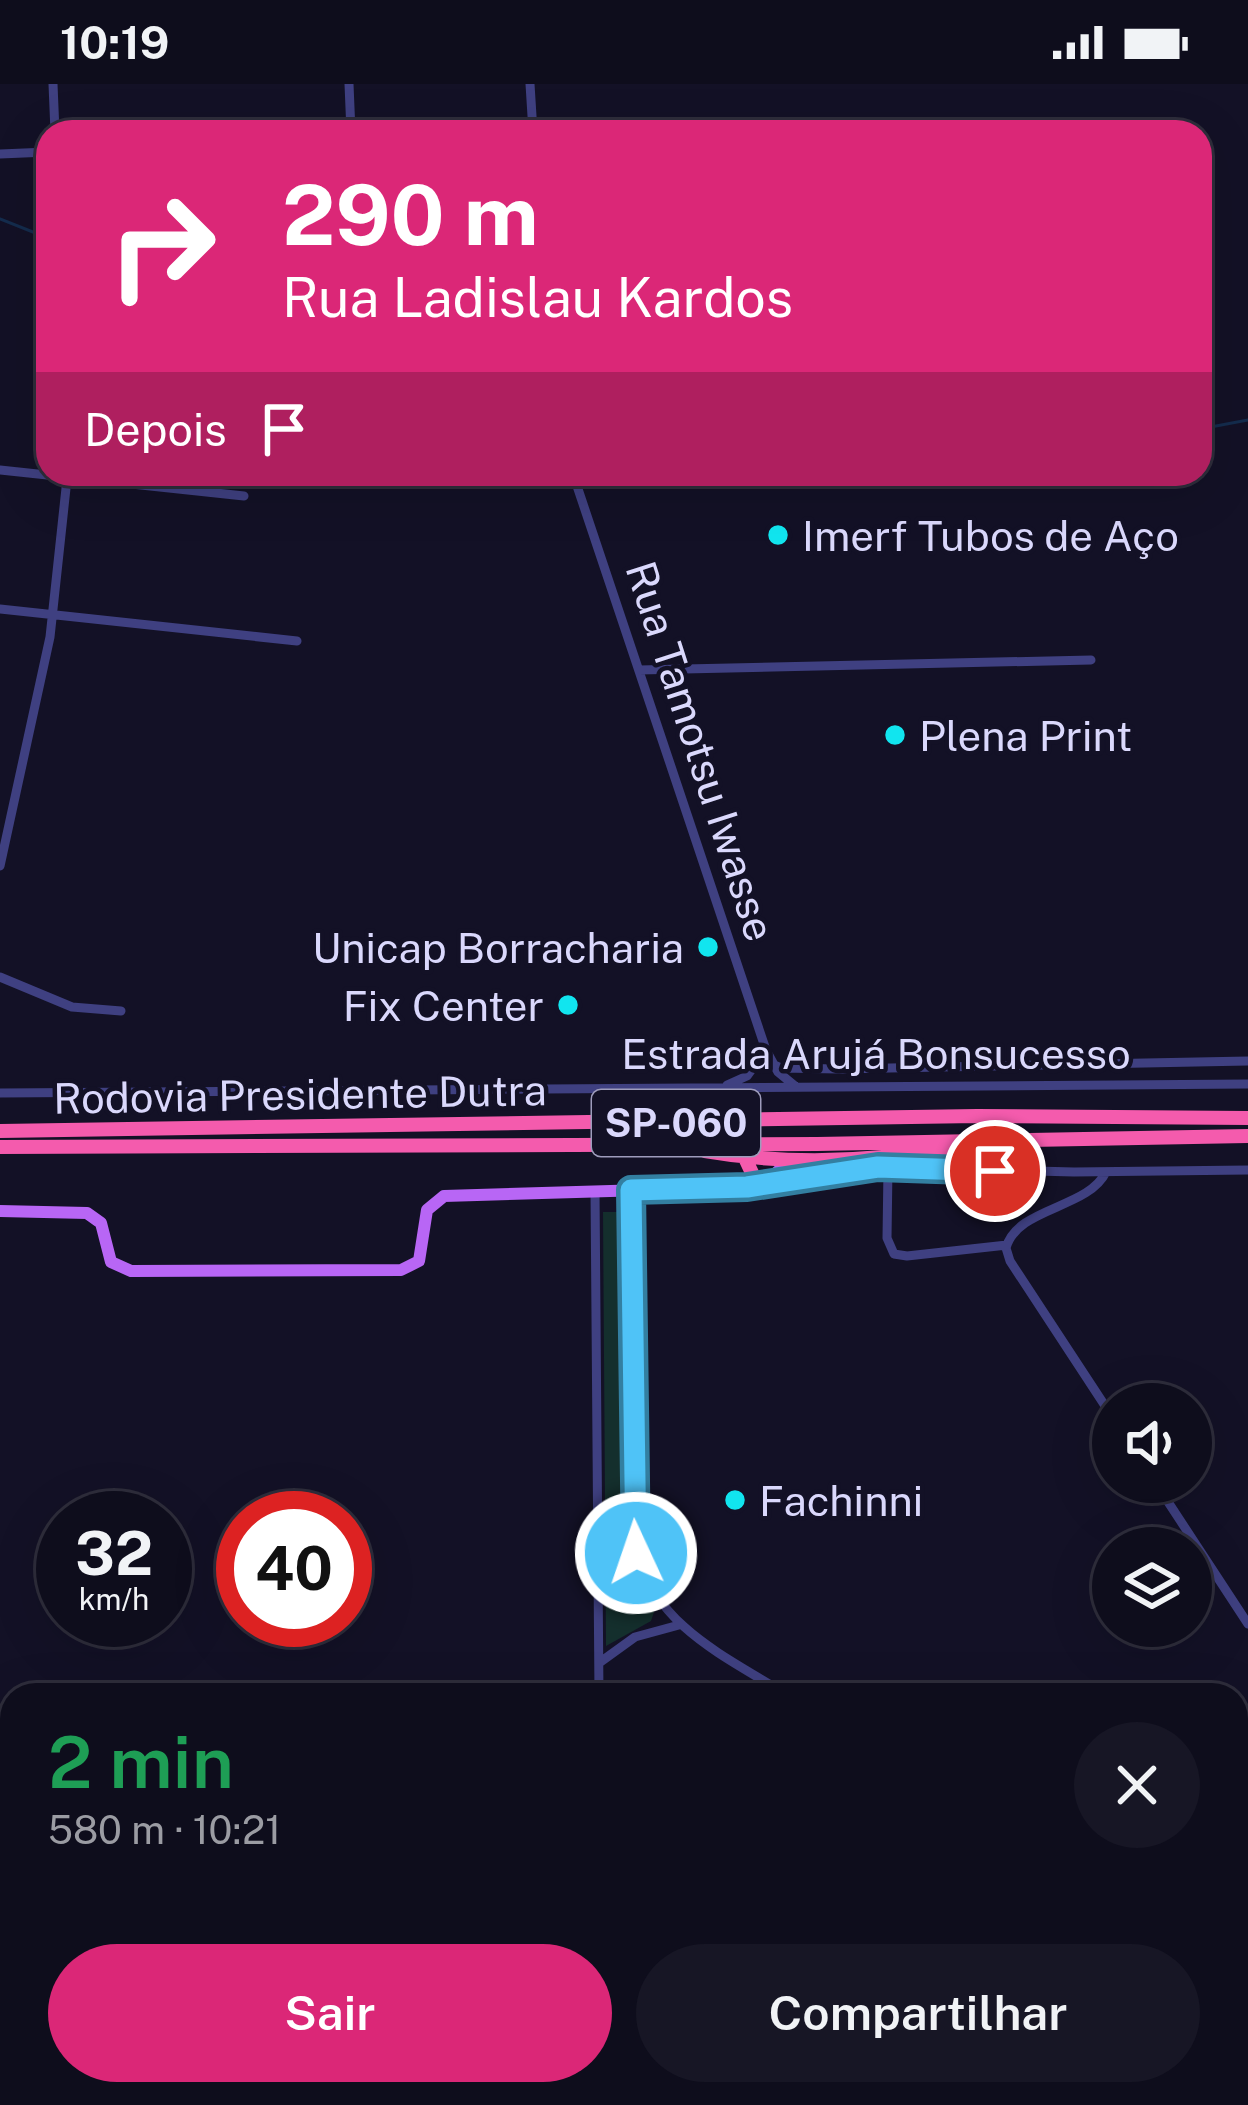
<!DOCTYPE html>
<html lang="pt">
<head>
<meta charset="utf-8">
<style>
  :root { --surface:#0e0d1c; --page:#171625; --text:#f1f3f6; --muted:#9b9ca3; --line:#2e2d3b; --accent:#db2777 }
  body { margin:0; font-family:"Public Sans",sans-serif; background:var(--page); color:var(--text); height:100vh; display:flex; flex-direction:column; font-size:45px; white-space:nowrap }
  * { box-sizing:border-box; margin:0 }
  p { font-size:39px; color:var(--muted) }
  .icon { flex:none; width:66px; height:66px; fill:none; stroke:currentColor; stroke-width:2; stroke-linecap:round; stroke-linejoin:round }
  .map { position:relative; flex:1; overflow:hidden }
  .details { position:absolute; left:0px; top:1599px; width:1248px; height:423px; display:flex; flex-direction:column; background:var(--surface); border-radius:36px 36px 0 0; box-shadow:0 12px 48px #0002,0 0 0 3px var(--line) }
  .details>* { flex:none }
  .hud { position:absolute; left:36px; top:36px; width:1176px; height:366px; border-radius:36px; box-shadow:0 12px 48px #0002,0 0 0 3px var(--line); background:#db2777; color:#fff; overflow:hidden }
  .tools { position:absolute; left:1092px; top:1299px; display:grid; gap:24px }
  .tools a { display:grid; place-items:center; width:120px; height:120px; border-radius:50%; background:var(--surface); box-shadow:0 12px 48px #0002,0 0 0 3px var(--line); font-size:60px }
  .speed { position:absolute; left:36px; top:1407px; display:flex; gap:24px; font-size:60px; font-weight:700; text-align:center }
  .speed>* { display:grid; place-content:center; width:156px; height:156px; border-radius:50%; background:var(--surface); box-shadow:0 12px 48px #0002,0 0 0 3px var(--line); line-height:1 }
  .speed small { font-size:30px; font-weight:400 }
  .speed .limit { border:18px solid #d22; background:#fff; color:#111 }
  .pin { position:absolute; display:grid; place-items:center; width:102px; height:102px; color:#fff; margin:-51px; border:6px solid #fff; border-radius:50%; box-shadow:0 3px 12px #0007 }
  .me { position:absolute; width:132px; margin:-66px; rotate:357deg; stroke-linejoin:round; filter:drop-shadow(0 0 9px #0008) }
  .turn { display:flex; align-items:center; gap:42px; height:252px; padding:0 48px; font-size:54px }
  .turn .icon { width:156px; height:156px; stroke-width:2.5 }
  .turn b { display:block; font-size:84px; line-height:102px }
  .then { display:flex; align-items:center; height:114px; padding:0 48px; background:#0003; gap:24px; font-size:45px }
  .round { display:grid; place-items:center; flex:none; width:126px; height:126px; border-radius:63px; background:var(--page) }
  .head { display:flex; align-items:center; justify-content:space-between; height:204px; padding:0 48px }
  h1 { font-size:72px; font-weight:600; line-height:90px; color:#1e9e55 }
  .primary-button { display:flex; gap:24px; margin-top:auto; padding:24px 48px }
  .primary-button a { flex:1; height:138px; border-radius:72px; background:var(--accent); color:#fff; font-size:48px; font-weight:600; line-height:138px; text-align:center }
  .primary-button a+a { background:var(--page); color:var(--text) }
  .status { display:flex; justify-content:space-between; align-items:center; height:84px; padding:0 60px; background:var(--surface); direction:ltr }
  .status svg { height:33px; fill:currentColor }
  .map>svg:first-child { display:block }
  .green { fill:#142f2d }
  .lines { fill:none; stroke-linecap:round; stroke-linejoin:round }
  .stream { stroke:#142c4d; stroke-width:3 }
  .minor { stroke:#3f4081; stroke-width:9 }
  .major { stroke:#b866f5; stroke-width:12 }
  .highway { stroke:#f45bad; stroke-width:14 }
  .route-casing { stroke:#337fa1; stroke-width:30 }
  .route { stroke:#4fc3f7; stroke-width:21 }
  .poi-dot { fill:#11e5ef; stroke:#131126; stroke-width:4.5 }
  .labels { text-anchor:middle; dominant-baseline:central; stroke-width:9; stroke-linejoin:round; paint-order:stroke }
  .shield { fill:#131126; stroke:#9e9cbc; stroke-width:3 }
  .shield-label { font-size:39px; font-weight:bold; fill:#dad8fc }
  .poi-label { font-size:42px; fill:#dad8fc; stroke:#131126; text-anchor:start }
  .street-label { font-size:42px; fill:#dad8fc; stroke:#131126 }
</style>
</head>
<body>
<div class="status"><b>10:19</b><svg viewBox="0 0 49 12"><path d="M0 12V9h3v3zM5 12V6h3v6zM10 12V3h3v9zM15 12V0h3v12zM26 1h20v11H26zM47 4h2v5h-2z"/></svg></div>
<div class="map">
<svg width="1248" height="2021" viewBox="0 0 1248 2021">
  <rect width="100%" height="100%" fill="#131126"/>
  <path class="green" d="M603 1128H621L625 1471 640 1508 654 1528 651 1537 606 1562Z"/>
  <g class="lines">
    <path class="stream" d="M0 135 48 154
      M1200 345 1248 336"/>
    <path class="minor" d="M53 0 55 48
      M349 0 351 48
      M530 0 533 48
      M0 70 48 68
      M0 386 244 412
      M573 390 766 966 778 988 795 1002
      M0 525 297 557
      M639 586 1091 576
      M0 782 50 553 67 395
      M0 893 72 923 121 927
      M774 981 781 984 839 985 1248 977
      M727 1001 747 992 766 966
      M0 1009 1248 1000
      M878 1083 1074 1088 1248 1086
      M888 1084 887 1154 894 1170 907 1172 1007 1161
      M1106 1088C1088 1125 1017 1123 1006 1164L1010 1177 1113 1334
      M630 1106 636 1469C660 1545 724 1571 787 1611
      M595 1107 599 1611
      M1155 1398 1248 1540
      M599 1579 635 1553 679 1541
      M872 2010 889 2021
      M1234 2010V2021
      M897 2021 904 2010"/>
    <path class="major" d="M767 1099 778 1087 841 1082
      M0 1127 87 1129 101 1139 111 1178 131 1187 401 1186 419 1177 427 1126 444 1112 747 1103 878 1083"/>
    <path class="highway" d="M0 1047 977 1032 1248 1034
      M0 1063 817 1060 1248 1052
      M705 1067C785 1081 870 1078 951 1064
      M745 1074 753 1091 747 1103"/>
  </g>
  <g class="lines">
    <defs>
      <path id="route" d="M636 1469 631 1106 747 1103 878 1083 995 1087"/>
    </defs>
    <use href="#route" class="route-casing"/>
    <use href="#route" class="route"/>
  </g>
  <g class="poi-dot">
    <circle cx="778" cy="451" r="12"/>
    <circle cx="895" cy="651" r="12"/>
    <circle cx="708" cy="863" r="12"/>
    <circle cx="568" cy="921" r="12"/>
    <circle cx="735" cy="1416" r="12"/>
  </g>
  <g class="labels">
    <rect class="shield" x="592" y="1006" width="168" height="66" rx="9"/>
    <g class="shield-label">
      <text x="676" y="1039">SP-060</text>
    </g>
    <g class="poi-label">
      <text x="802" y="451">Imerf Tubos de Aço</text>
      <text x="919" y="651">Plena Print</text>
      <text x="684" y="863" text-anchor="end">Unicap Borracharia</text>
      <text x="544" y="921" text-anchor="end">Fix Center</text>
      <text x="759" y="1416">Fachinni</text>
    </g>
    <g class="street-label">
      <text transform="translate(701 667) rotate(72)">Rua Tamotsu Iwasse</text>
      <text x="876" y="969">Estrada Arujá Bonsucesso</text>
      <text transform="translate(300 1010) rotate(-1)">Rodovia Presidente Dutra</text>
    </g>
  </g>
</svg>
<div class="tools">
<a><svg class="icon" aria-label="sound" viewBox="0 0 24 24"><path d="M4 9h4l5-4v14l-5-4H4zM17 9q2 3 0 6"/></svg></a>
<a><svg class="icon" aria-label="layers" viewBox="0 0 24 24"><path d="M12 4l9 5-9 5-9-5zM3 14l9 5 9-5"/></svg></a>
</div>
<div class="speed"><div>32<small>km/h</small></div><div class="limit">40</div></div>
<div class="pin" style="left:995px;top:1087px;background:#d93025"><svg class="icon" aria-label="arrive" viewBox="0 0 24 24"><path d="M6 21V4h12l-3 4 3 4H6"/></svg></div>
<svg class="me" style="left:636px;top:1469px" viewBox="-20 -20 40 40"><circle r="17" fill="#4fc3f7" stroke="#fff" stroke-width="3"/><path d="M0-11L8 9 0 5-8 9z" fill="#fff"/></svg>
<div class="hud">
<div class="turn"><svg class="icon" aria-label="right" viewBox="0 0 24 24"><path d="M7 20v-9h11M14 6l5 5-5 5"/></svg><div><b>290 m</b>Rua Ladislau Kardos</div></div>
<div class="then">Depois<svg class="icon" aria-label="arrive" viewBox="0 0 24 24"><path d="M6 21V4h12l-3 4 3 4H6"/></svg></div>
</div>
<section class="details">
<div class="head"><div><h1>2 min</h1><p>580 m · 10:21</p></div><a class="round"><svg class="icon" aria-label="close" viewBox="0 0 24 24"><path d="M6 6l12 12M18 6L6 18"/></svg></a></div>
<div class="primary-button"><a>Sair</a><a>Compartilhar</a></div>
</section>
</div>
</body>
</html>
